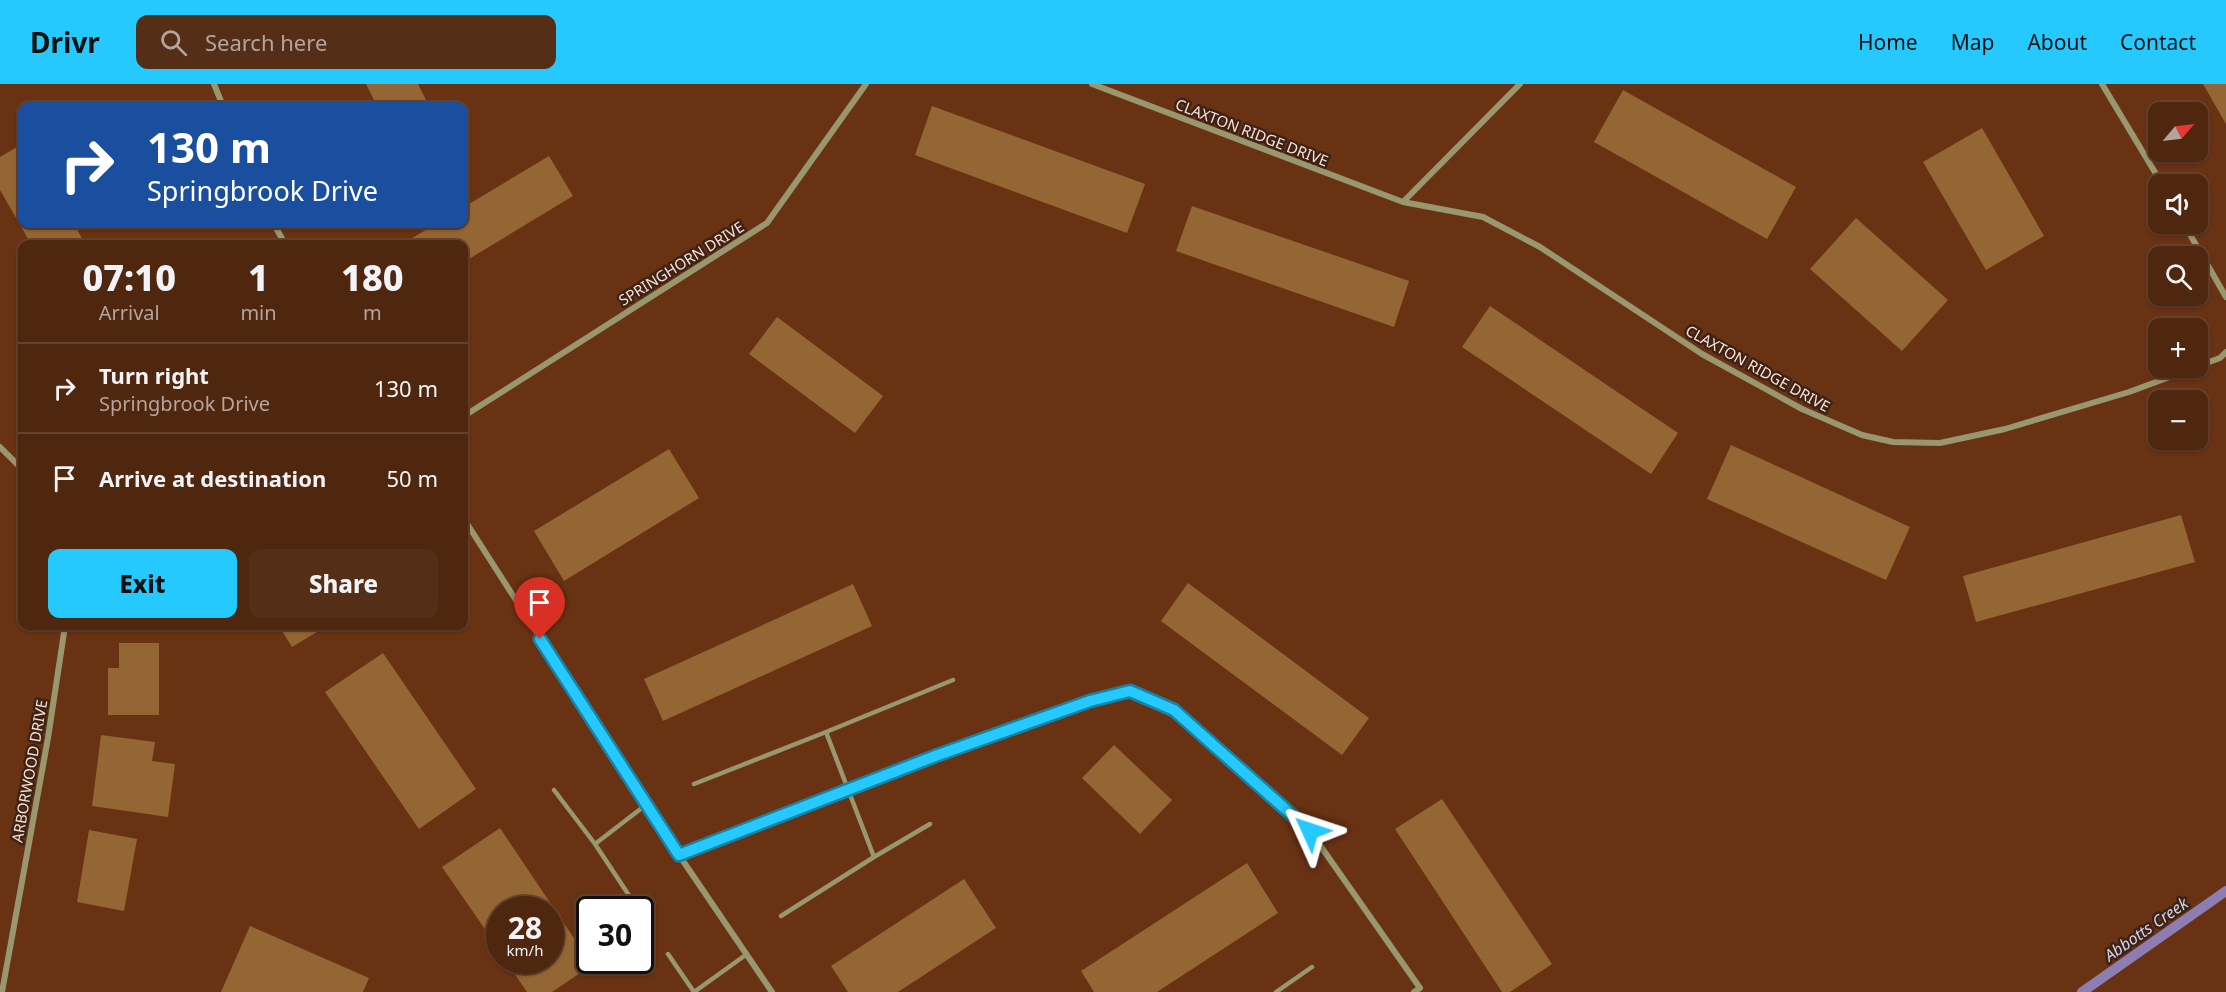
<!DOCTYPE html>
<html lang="en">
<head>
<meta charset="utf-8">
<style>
  :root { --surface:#4f260e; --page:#552e17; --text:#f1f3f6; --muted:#b3a59e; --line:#66432e; --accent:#25c9fe }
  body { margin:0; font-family:"Noto Sans",sans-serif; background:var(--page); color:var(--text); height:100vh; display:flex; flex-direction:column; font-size:22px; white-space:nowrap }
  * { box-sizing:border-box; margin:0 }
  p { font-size:20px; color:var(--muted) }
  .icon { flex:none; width:33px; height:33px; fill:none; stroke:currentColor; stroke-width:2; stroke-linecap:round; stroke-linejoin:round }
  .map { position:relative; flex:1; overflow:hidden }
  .side { position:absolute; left:18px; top:156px; width:450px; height:390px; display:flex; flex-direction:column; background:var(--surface); border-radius:12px; box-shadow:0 2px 4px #0004,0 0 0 2px var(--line) }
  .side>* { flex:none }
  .guide { position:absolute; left:18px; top:18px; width:450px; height:126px; border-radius:12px; box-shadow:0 2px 4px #0004,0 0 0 2px var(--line); background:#1a4fa0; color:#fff; overflow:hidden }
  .needle { width:39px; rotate:62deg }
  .buttons { position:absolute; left:2148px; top:18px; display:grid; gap:12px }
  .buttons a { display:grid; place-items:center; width:60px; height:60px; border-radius:12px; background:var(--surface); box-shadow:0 2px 4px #0004,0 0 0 2px var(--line); font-size:30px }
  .speed { position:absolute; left:486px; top:812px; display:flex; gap:12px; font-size:30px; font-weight:700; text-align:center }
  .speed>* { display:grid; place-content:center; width:78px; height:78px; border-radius:50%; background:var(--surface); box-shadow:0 2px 4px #0004,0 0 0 2px var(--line); line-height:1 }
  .speed small { font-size:15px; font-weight:400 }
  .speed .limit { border:3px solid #111; border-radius:9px; background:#fff; color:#111 }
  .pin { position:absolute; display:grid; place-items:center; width:51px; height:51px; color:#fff; margin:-62px -26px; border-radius:50% 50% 50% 0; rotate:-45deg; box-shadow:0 0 6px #0007 }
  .pin .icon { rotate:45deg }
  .me { position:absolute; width:66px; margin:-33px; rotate:312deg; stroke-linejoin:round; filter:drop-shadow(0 0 4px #0008) }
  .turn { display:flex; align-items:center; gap:21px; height:126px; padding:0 30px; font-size:27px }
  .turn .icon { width:78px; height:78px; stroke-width:2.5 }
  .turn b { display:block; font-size:42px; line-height:51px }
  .eta { display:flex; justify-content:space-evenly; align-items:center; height:102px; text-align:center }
  .eta b { font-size:36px; font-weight:800; line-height:42px }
  .primary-button { display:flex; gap:12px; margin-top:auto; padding:12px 30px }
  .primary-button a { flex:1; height:69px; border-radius:12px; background:var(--accent); color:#111; font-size:24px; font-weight:800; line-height:69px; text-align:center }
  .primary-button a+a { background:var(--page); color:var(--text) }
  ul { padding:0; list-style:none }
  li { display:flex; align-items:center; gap:18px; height:90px; padding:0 30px; border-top:2px solid var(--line) }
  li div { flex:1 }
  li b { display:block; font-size:22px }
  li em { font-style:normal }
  header { display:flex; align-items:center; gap:36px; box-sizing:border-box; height:84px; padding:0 30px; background:var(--accent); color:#111 }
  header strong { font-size:28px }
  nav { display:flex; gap:33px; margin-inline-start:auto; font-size:21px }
  .search { width:420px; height:54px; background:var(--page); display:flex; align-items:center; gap:15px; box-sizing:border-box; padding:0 21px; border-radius:12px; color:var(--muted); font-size:22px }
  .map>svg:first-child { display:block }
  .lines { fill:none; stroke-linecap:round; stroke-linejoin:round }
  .stream { stroke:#8d7db3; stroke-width:10 }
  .building { fill:#946633 }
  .lane { stroke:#98976e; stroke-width:4.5 }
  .street { stroke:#98976e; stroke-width:6 }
  .route-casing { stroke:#1883a5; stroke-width:15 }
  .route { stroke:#25c9fe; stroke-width:10 }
  .labels { text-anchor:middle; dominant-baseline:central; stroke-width:5; stroke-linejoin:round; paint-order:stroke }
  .street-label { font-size:15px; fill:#fce0d3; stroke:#3c2316 }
  .water-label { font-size:16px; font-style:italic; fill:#d5d4eb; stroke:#3c2316 }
</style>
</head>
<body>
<header>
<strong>Drivr</strong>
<div class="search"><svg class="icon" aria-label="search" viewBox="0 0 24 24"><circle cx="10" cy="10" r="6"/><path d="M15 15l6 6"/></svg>Search here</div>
<nav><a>Home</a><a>Map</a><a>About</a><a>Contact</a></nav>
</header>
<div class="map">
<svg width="2226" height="908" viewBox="0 0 2226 908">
  <rect width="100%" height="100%" fill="#693213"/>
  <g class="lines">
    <path class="stream" d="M2082 908 2226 807"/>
  </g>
  <path class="building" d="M366 0H418L429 22H377Z
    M2203 0H2226V40Z
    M1623 6 1796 103 1767 155 1594 58Z
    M932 22 1145 100 1127 149 915 71Z
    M1982 44 2044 152 1986 186 1923 78Z
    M22 60V140H74L85 160H31L0 106V73Z
    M549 72 573 112 464 178V160H402L436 140H464V123Z
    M1192 122 1409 197 1394 243 1176 167Z
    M1856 134 1948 216 1902 267 1810 185Z
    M1490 222 1678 349 1651 390 1462 263Z
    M777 233 883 312 855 349 749 270Z
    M1731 361 1910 443 1886 496 1707 415Z
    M669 365 699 414 564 497 534 447Z
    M2181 431 2195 478 1976 538 1963 492Z
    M1188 499 1369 634 1342 671 1161 537Z
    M853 500 872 542 663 637 644 595Z
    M279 542H327L292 563Z
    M119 559H159V631H108V584H119Z
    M383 569 476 705 419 745 325 608Z
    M101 651 155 658 152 677 175 680 168 733 92 722Z
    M1114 661 1172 716 1140 750 1082 694Z
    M1442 715 1552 880 1510 908H1502L1395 745Z
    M500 744 592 881 552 908H527L505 876H550V825H500V867L442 783Z
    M89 746 137 755 124 827 77 818Z
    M1247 779 1278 829 1157 908H1094L1081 887Z
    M964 795 996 844 898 908H848L831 882Z
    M250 842 369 894 363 908H221Z"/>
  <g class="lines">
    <path class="lane" d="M826 648 953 596
      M694 700 826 648 874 773 781 832
      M554 706 595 760
      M874 773 930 740
      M638 825 595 760 647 720
      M640 828 651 843
      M668 870 694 908
      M694 908 747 870
      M1276 908 1312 883"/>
    <path class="street" d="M214 0 223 22
      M1092 0 1403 118
      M1520 0 1403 118 1483 133 1540 163 1702 270 1802 325 1862 351 1893 358 1940 359 2005 345 2129 308 2194 284
      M2102 0 2162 100
      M274 140 285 160
      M2184 140 2226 213
      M2198 282 2220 274 2226 268
      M464 332 767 139 866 0
      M0 363 22 385
      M464 435 679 771
      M2 908 48 654 65 542
      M772 908 679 771 938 671 1090 617 1130 607 1174 625 1310 747 1420 904 1414 908"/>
  </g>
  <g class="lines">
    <defs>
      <path id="route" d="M540 555 679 771 938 671 1090 617 1130 607 1174 626 1310 747"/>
    </defs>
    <use href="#route" class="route-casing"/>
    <use href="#route" class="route"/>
  </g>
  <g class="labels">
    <g class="street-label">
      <text transform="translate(1252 48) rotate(21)">CLAXTON RIDGE DRIVE</text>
      <text transform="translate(681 179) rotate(-32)">SPRINGHORN DRIVE</text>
      <text transform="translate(1758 284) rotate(29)">CLAXTON RIDGE DRIVE</text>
      <text transform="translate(29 687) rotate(-80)">ARBORWOOD DRIVE</text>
    </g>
    <g class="water-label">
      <text transform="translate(2146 845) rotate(-35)">Abbotts Creek</text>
    </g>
  </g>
</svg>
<div class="buttons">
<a><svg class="needle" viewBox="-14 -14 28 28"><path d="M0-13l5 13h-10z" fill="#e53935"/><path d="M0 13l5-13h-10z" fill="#b3a59e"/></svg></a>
<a><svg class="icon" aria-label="sound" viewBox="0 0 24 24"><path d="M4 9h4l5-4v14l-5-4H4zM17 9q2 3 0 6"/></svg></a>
<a><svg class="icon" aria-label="search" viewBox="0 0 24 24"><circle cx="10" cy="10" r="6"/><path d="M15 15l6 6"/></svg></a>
<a>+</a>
<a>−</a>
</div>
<div class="speed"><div>28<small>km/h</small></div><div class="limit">30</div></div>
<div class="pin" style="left:540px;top:555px;background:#d93025"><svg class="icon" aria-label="arrive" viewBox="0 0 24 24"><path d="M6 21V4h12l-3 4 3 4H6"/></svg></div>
<svg class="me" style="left:1310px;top:747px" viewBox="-20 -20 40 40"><path d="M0-17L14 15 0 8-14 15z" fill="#25c9fe" stroke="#fff" stroke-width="4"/></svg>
<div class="guide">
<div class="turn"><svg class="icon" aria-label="right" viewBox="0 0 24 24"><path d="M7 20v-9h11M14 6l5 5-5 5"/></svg><div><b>130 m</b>Springbrook Drive</div></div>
</div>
<section class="side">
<div class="eta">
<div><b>07:10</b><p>Arrival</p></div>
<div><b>1</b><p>min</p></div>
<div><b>180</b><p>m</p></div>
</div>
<ul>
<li><svg class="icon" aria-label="right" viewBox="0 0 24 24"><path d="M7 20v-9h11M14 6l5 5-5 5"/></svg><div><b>Turn right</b><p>Springbrook Drive</p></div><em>130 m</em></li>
<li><svg class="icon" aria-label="arrive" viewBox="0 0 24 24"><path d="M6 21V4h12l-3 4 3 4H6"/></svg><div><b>Arrive at destination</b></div><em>50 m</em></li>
</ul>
<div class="primary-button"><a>Exit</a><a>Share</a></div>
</section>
</div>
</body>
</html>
